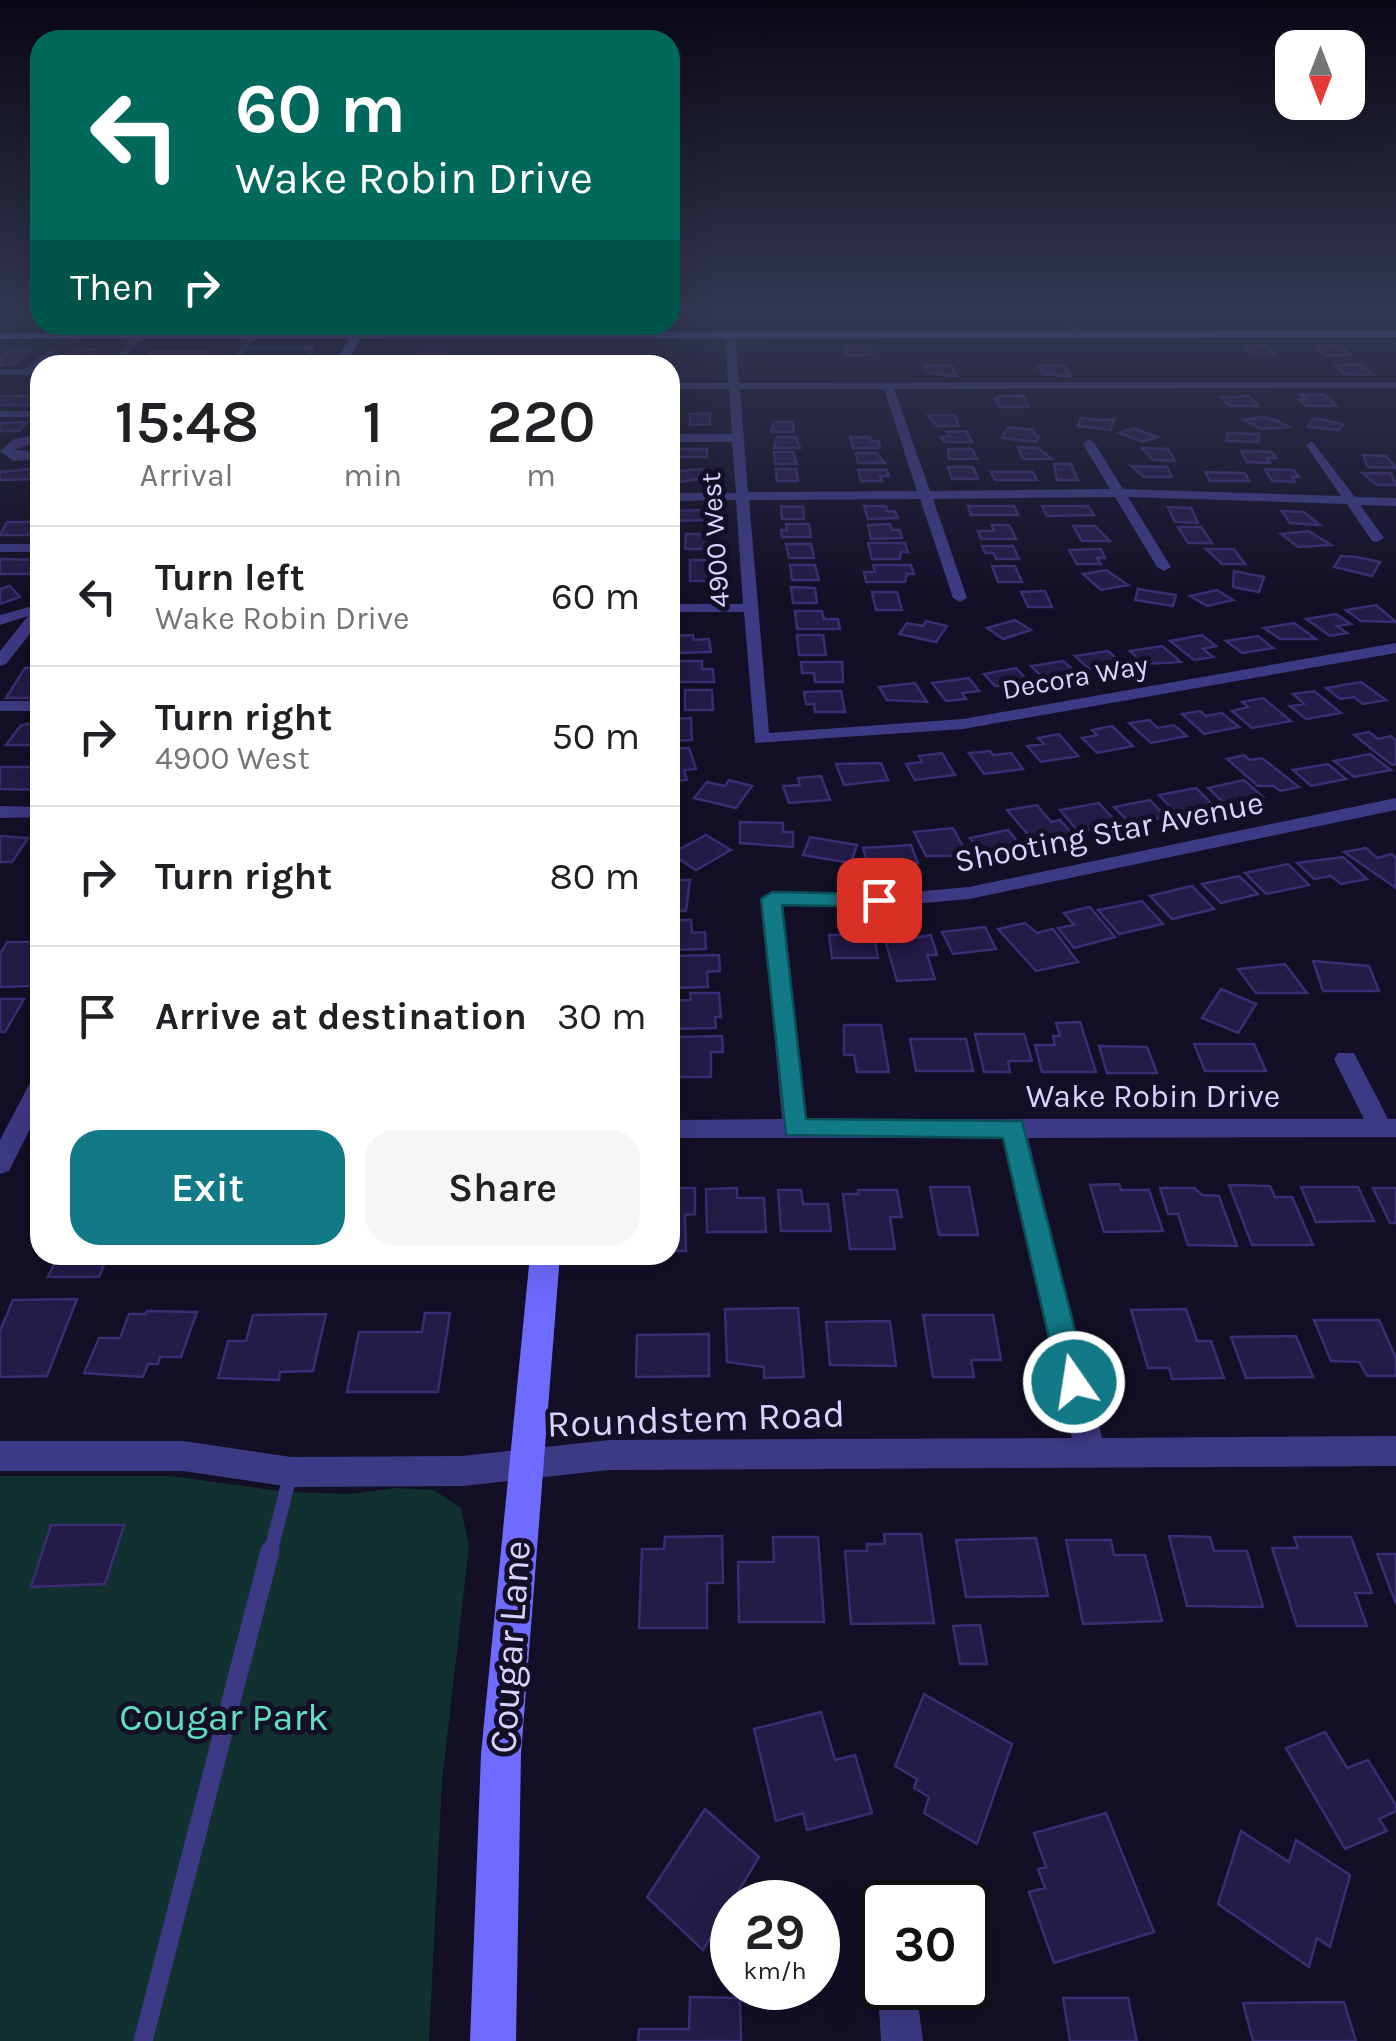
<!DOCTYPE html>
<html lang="en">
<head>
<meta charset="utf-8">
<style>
  :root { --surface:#fff; --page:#f6f6f6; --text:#202124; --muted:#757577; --line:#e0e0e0; --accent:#127987 }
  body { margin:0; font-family:Karla,sans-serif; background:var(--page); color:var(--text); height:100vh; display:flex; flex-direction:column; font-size:38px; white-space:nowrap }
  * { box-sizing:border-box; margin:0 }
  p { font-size:32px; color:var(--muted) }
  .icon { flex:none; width:55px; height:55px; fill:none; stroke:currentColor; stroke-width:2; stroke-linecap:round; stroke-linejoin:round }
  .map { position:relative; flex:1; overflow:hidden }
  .side { position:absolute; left:30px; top:355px; width:650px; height:910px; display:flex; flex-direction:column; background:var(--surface); border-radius:30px; box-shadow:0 10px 40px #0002 }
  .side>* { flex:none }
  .guide { position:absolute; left:30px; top:30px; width:650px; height:305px; border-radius:30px; box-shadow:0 10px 40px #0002; background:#00695c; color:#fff; overflow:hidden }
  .needle { width:65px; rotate:180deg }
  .fabs { position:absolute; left:1275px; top:30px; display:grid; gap:20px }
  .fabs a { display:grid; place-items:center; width:90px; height:90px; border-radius:20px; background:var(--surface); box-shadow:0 10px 40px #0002; font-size:50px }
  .speed { position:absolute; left:710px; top:1880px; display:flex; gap:20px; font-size:50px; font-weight:700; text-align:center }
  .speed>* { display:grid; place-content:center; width:130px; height:130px; border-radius:50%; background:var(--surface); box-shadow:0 10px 40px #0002; line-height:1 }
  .speed small { font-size:25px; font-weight:400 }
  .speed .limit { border:5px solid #111; border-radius:15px; background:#fff; color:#111 }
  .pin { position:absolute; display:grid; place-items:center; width:85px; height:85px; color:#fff; margin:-42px; border-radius:20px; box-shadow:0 5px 15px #0006 }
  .me { position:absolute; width:110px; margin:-55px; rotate:347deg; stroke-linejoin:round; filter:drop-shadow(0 0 8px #0008) }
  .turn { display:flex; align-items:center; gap:35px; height:210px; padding:0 40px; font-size:45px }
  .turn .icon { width:130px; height:130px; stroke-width:2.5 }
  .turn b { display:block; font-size:70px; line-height:85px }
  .then { display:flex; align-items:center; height:95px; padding:0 40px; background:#0003; gap:20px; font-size:38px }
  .eta { display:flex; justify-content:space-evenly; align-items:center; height:170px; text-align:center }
  .eta b { font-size:60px; font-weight:600; line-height:70px }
  .button { display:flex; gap:20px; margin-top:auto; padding:20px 40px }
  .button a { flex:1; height:115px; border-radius:30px; background:var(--accent); color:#fff; font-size:40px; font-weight:600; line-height:115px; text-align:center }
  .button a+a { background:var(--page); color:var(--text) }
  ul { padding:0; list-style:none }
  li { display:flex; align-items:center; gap:30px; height:140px; padding:0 40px; border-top:2px solid var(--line) }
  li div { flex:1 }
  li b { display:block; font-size:38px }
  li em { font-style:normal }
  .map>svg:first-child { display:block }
  .green { fill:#12302f }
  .building { fill:#241b47; stroke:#3b2d73; stroke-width:2.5 }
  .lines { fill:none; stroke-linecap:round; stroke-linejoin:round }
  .lane-far2 { stroke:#3d3a85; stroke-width:5 }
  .lane-far1 { stroke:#3d3a85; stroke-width:14 }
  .lane { stroke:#3d3a85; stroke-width:19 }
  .street { fill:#3d3a85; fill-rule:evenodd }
  .secondary { fill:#6f6bff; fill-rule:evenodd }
  .route { fill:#127987; stroke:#0c4f58; stroke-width:2.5 }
  .labels { text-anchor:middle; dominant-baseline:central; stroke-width:10; stroke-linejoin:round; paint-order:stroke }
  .far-street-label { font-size:28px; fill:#d9d4ff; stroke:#130f26 }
  .street-label { font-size:32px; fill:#d9d4ff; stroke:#130f26 }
  .near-street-label { font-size:38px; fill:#d9d4ff; stroke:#130f26 }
  .near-park-label { font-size:38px; fill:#5fe0c0; stroke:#130f26 }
</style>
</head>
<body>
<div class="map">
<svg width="1396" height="2041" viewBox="0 0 1396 2041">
  <rect width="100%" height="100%" fill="#130f26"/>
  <path class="green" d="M0 1476H170L287 1492 350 1494 396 1488 434 1490 461 1508 469 1547 442 1781 429 2041H0Z"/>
  <path class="building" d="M714 310 726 314H744L724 321 700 314Z
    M1377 313 1387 322 1351 320 1346 315Z
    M1267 345 1276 354H1249L1242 347Z
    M1325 345H1340L1351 355H1324L1316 348Z
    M870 346 872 355H846L844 347Z
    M429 347H447L443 356H417L420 348Z
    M97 349 80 365 58 364 74 350Z
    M9 350H31L14 364 0 365V357Z
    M153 351H210L203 358H197L201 359 197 363H176L181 358 143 363 152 358H146Z
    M249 355H288L281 365H241Z
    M1335 365H1362L1373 375 1344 374Z
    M924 366H952L956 376 927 373Z
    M1038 366H1065L1071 376 1043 374Z
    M1301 395H1325L1337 406H1306L1299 399H1306Z
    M0 396H40V405H0Z
    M1001 396H1023L1029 407H1000L995 399Z
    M1249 396 1258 406H1229L1221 397Z
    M710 413V424L690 425V414Z
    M928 415H955L959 426H937Z
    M1263 417 1278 421 1289 427 1261 429 1244 420Z
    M1081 418 1103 420 1114 419 1111 430 1078 426Z
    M1313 418 1343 424 1339 430 1308 427Z
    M27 422 19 431H0V423Z
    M774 422H793L794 432H771Z
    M1008 427 1034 430V435L1039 436 1036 442 1002 438Z
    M1133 428 1157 437 1143 442 1119 433Z
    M966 431 972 442H945L941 437 950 436 947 432Z
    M1227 433 1259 434V442L1226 441Z
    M777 437H796L800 448H774Z
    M850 437H870L871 441H879L880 448H853Z
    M1018 447 1038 448 1052 459H1023Z
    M1142 448 1168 449 1175 461 1153 460Z
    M675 449H707V457H675Z
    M948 449H972L977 459H949Z
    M1241 451 1272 452 1276 458H1267L1270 463 1247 462Z
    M774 452H793L797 464H775Z
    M856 453H876L885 463H858Z
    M1363 455 1386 456 1396 468 1368 467Z
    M1054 464H1071L1078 480H1057Z
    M1131 466 1167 467 1172 477H1144Z
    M948 467H973L978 479H952Z
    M40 468 39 479 0 480V472Z
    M704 469 708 477 680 482 678 471Z
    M776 469H796L798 481H777Z
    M1265 469 1294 470 1299 477H1292L1295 482 1272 481Z
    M858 470H887L889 476H880L882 481H861Z
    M991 472H1033L1037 480H995Z
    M1205 472 1245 473 1249 481H1210Z
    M1362 473H1391L1396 485H1377Z
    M781 506 803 507 804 519H782Z
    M864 506H886L887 511H895L898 518 868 519Z
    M968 506H1014L1018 515H971Z
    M1042 506H1088L1094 515 1047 516Z
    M1168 507 1191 508 1198 523 1175 522Z
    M705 510 707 520 674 521 672 511Z
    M1282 511 1304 512 1320 525 1290 523Z
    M7 522H40V535H0Z
    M786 524H809L811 537H782L781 530H787Z
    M890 524 892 530H900L902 538 871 539 868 525Z
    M992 525H1009L1016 539H981L978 531H994Z
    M1073 526H1095L1110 541H1082Z
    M1178 527H1201L1212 543H1188Z
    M1309 531 1331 545 1298 547 1281 534Z
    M686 534H708V549H685Z
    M868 543H905L908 552H901L900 559H872Z
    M786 544H811L814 558H789Z
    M982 546H1013L1019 559H996L994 553H985Z
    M1101 549 1105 558H1097L1101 564H1077L1069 550Z
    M1206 549H1234L1245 564H1222Z
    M1341 556 1357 557 1380 562 1372 576 1334 567Z
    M0 559 40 560V574H0Z
    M690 560H714L715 581H690Z
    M790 565H815L819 580H792Z
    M873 565H911L914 574H907L905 582H866L864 572H875Z
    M992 566H1015L1022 582H998Z
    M1106 570 1128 585 1101 590 1083 574Z
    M1234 571 1264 577 1259 592 1233 587Z
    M10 586 20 597 0 604V589Z
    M791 587 815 588 817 603H793Z
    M1138 589 1176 595 1173 606 1135 600Z
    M1217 590 1233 600 1207 606 1190 596Z
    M1045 591 1052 607H1028L1021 592Z
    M872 592H897L902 610H876Z
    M1376 605 1396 622 1361 621 1346 610Z
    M795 611H822L824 619H838L840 629H797Z
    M1336 614 1351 624 1337 626 1347 633 1330 636 1306 619Z
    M1015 620 1031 630 1003 639 987 628Z
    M926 621 947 626 936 642 899 634 907 623 923 626Z
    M1294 623 1316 639H1280L1264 628Z
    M693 635 694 640 709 639 711 652 677 653 675 636Z
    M797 635H823L826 655H799Z
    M1202 635 1216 646 1203 649 1213 657 1194 660 1170 641Z
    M1258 636 1273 648 1242 653 1226 641Z
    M1162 646 1181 662 1144 664 1130 651Z
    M1108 651 1128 669 1110 673 1103 666 1089 669 1075 656Z
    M673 661H702V669H713L714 682H673Z
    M1063 661 1077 673 1060 676 1065 681 1049 684 1031 666Z
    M801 662H842L843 682H815L814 673H802Z
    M37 667 40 698H6L25 668Z
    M1016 668 1033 686H995L984 674Z
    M969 678 979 691 962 693 966 699 946 701 932 683Z
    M1361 682 1386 700 1363 704 1354 697 1340 699 1326 688Z
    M915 683 927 702 887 700 879 687Z
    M685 690H712L713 710H685Z
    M841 691 845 712H815L814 704H806L804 692Z
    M1314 691 1341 713 1306 719 1290 706 1304 704 1293 694Z
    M1263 698 1291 721 1252 728 1232 711 1248 707 1242 702Z
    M1200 711 1206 716 1222 713 1239 727 1204 734 1182 714Z
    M691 718 692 740 670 741V719Z
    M1149 720 1158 728 1174 725 1187 736 1151 743 1129 723Z
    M26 724H40V745H6L20 726Z
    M1112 726 1133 746 1097 753 1082 738 1097 735 1092 730Z
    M1369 732 1378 739 1391 736 1396 740V764L1392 765 1354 735Z
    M1059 734 1078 756 1041 762 1027 746 1044 744 1038 738Z
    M689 748 696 769 684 770 687 780 670 781V749Z
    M990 751 993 755 1011 753 1023 769 984 774 969 753Z
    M942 753 955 775 915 780 906 764 922 762 919 756Z
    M1370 754 1391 770 1354 777 1334 761Z
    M1244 755 1250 760 1262 758 1299 787 1280 791 1274 786H1258L1227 759Z
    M881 763 888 780 844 785 836 764Z
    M1328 764 1346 779 1311 786 1293 770Z
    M0 767H40V790L0 789Z
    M821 776 830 800 789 803 783 786 800 785 798 778Z
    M729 780 752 786 736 808 694 798 707 782 725 786Z
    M1244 780 1263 797 1226 805 1208 788Z
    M1196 788 1214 806 1176 813 1159 795Z
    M1150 800 1166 817 1131 824 1114 807Z
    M1099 803 1121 827 1078 831 1060 810Z
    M1037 805 1051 822 1060 820 1073 835 1046 840 1042 836 1031 838 1007 810Z
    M740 822 783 823V832H793V847L740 843Z
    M953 828 968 856H926L914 832Z
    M1008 830 1022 847 983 855 970 838Z
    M706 835 731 850 696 870 671 854Z
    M0 836 28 838 12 862H0Z
    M810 837 857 845 851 863 803 855Z
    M911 845 918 863 868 866 863 848Z
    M1366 848 1377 858 1392 854 1396 858V888L1344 852Z
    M1343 857 1367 879 1341 884 1331 876 1314 879 1297 863Z
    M1288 864 1309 885 1266 894 1245 873Z
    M1239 876 1258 894 1221 903 1202 884Z
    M670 880H690L686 911H670Z
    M1192 886 1214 909 1172 919 1150 896Z
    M1142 901 1163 924 1119 934 1098 910Z
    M1090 907 1115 937 1074 948 1058 928 1074 925 1064 913Z
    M670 920H691L692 933 705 932 706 949 670 950Z
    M1025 923 1037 933 1053 929 1078 962 1036 971 998 929Z
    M985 927 996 949 953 954 942 932Z
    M829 935H874L878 958H832Z
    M931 935 937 955H927L935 979 897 981 886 943Z
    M7 942H40V969L31 986 0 987V954Z
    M719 955 720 971 707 972 708 987 672 988 671 956Z
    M1313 961 1369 966 1379 991H1323Z
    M1285 964 1307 993H1256L1238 969Z
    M1221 989 1256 1004 1238 1033 1202 1018Z
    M690 993H719L721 1017H715L716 1028 670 1029V1001L691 1000Z
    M0 999H24L5 1032H0Z
    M1080 1022 1096 1072H1042L1035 1045H1055L1053 1036H1060L1056 1023Z
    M844 1025H881L889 1072H857L854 1055H844Z
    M975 1034H1024L1032 1061H1008L1010 1072H984Z
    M722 1036 723 1052H711V1077H677L678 1037Z
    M910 1039H966L973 1071H916Z
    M1194 1044H1254L1266 1071H1205Z
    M1099 1046 1147 1047 1157 1073H1107Z
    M1119 1184 1121 1190H1149L1163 1231 1104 1232 1090 1185Z
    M1229 1185 1270 1186 1275 1197H1292L1313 1245H1252Z
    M930 1187H969L978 1235H939Z
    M1301 1187H1358L1374 1221 1316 1222Z
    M670 1188H695V1214L685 1215 686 1251H670Z
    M737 1188V1198H764L766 1232H707L706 1189Z
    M1160 1188H1194L1202 1195 1219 1196 1237 1246 1188 1245 1178 1214H1168Z
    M1373 1188H1396V1223H1390Z
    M778 1190H801L803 1204H828L831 1231H781Z
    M858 1190H897L902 1217H890L895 1249H850L843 1194H858Z
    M49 1255H108L99 1277H48L56 1260H47Z
    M150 1255H216L213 1262 148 1263Z
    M258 1255H341L339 1263 255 1264Z
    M77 1299 47 1376 0 1377V1331L13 1300Z
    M798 1308 804 1377 764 1378V1367L727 1362 725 1309Z
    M1186 1309 1197 1341H1211L1224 1378 1172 1379 1169 1368H1148L1131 1310Z
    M147 1311 197 1312 181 1357H160L158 1364H148L143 1377 84 1373 99 1338H120L129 1314H145Z
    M425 1313H450L438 1392H347L359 1332H422Z
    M326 1314 313 1371 280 1372 279 1380 218 1378 228 1341H246L253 1315Z
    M923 1315H993L1001 1360H971L974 1377H933Z
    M1314 1320H1379L1396 1358V1376H1367L1359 1362 1331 1361Z
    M890 1321 896 1366 830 1365 826 1322Z
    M709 1334V1376L636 1377 637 1335Z
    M1296 1336 1313 1377 1246 1378 1231 1337Z
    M51 1525H124L105 1584 31 1587Z
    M884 1534H921L934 1623 851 1624 845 1551H867V1544H885Z
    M722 1536 723 1583H707V1628H639L642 1549H664L665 1537Z
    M1169 1536 1210 1537 1214 1551H1247L1263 1607 1187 1606Z
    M773 1537H818L824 1622H739L738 1562H774Z
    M1294 1537H1351L1372 1593H1355L1367 1626H1297L1272 1548H1298Z
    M1036 1538 1048 1596 966 1597 956 1540Z
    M1066 1540H1111L1114 1555H1145L1162 1621 1083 1624Z
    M1377 1554H1396V1604Z
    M980 1625 987 1664H960L953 1626Z
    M924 1694 1012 1744 977 1844 924 1813 929 1797 914 1788 917 1779 895 1766Z
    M821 1712 835 1760 855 1755 872 1813 807 1830 803 1813 776 1821 754 1729Z
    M1325 1732 1347 1768 1368 1760 1396 1805V1811L1379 1819 1387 1831 1345 1849 1286 1748Z
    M705 1809 759 1857 703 1950 647 1897Z
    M1106 1813 1154 1932 1054 1963 1029 1892 1045 1888 1038 1869 1046 1867 1034 1833Z
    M1241 1831 1289 1862 1296 1840 1350 1875 1330 1947 1317 1938 1309 1967 1218 1904Z
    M690 1997 740 1998 741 2041H638L639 2029H689Z
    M1063 1998H1128L1137 2041H1070Z
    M1344 2002 1356 2041H1253L1243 2003Z"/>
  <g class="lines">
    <path class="lane-far2" d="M505 336 508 325
      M245 348H313L301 365
      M230 365 255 336"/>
    <path class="lane-far1" d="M270 1554 290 1476"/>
    <path class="lane" d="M143 2041 270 1551"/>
    <path class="street" d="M0 310H11L0 316Z
      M1055 310H1065L1082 337H1074Z
      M142 325H152L120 365H110Z
      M730 332 735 335 739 383 1396 382V388L894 389 930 491 1110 489 1083 444 1089 440 1093 441 1123 489 1341 496 1306 445 1312 441 1355 497 1396 498V506L1360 505 1384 538 1377 542 1372 541 1347 504 1128 497 1171 567 1164 571 1157 567 1115 497 933 499 967 598 960 602 953 598 920 499 749 500 769 733 963 719 1396 643V653L963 729 755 743 744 612H670V604H743L736 500 670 501V493H736L732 442H670V434H732L729 389H670V383H728L725 335ZM740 389H884L917 491 748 492Z
      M51 348 56 351 37 369 40 375H0V369H24Z
      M0 411H40V417H0Z
      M40 434V442L13 450 40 451V459L13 461 0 451 14 439Z
      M0 544H40V552H0Z
      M40 604V621L6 664 0 666V651L28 616 0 625V615Z
      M0 701H40V711H0Z
      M1396 798V810L969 899 879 907 783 906 806 1119H1364L1334 1059 1338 1053H1354L1388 1119H1396V1137L1028 1138 1102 1438 1396 1436V1466L609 1470 463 1486 291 1487 183 1471H0V1441H183L291 1457 463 1456 609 1440 1072 1438 1003 1138H670V1120L782 1119 762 899 772 893 879 895 969 887Z
      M0 806 40 807V817L0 818Z
      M40 1076V1109L9 1171 0 1174V1140L32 1079Z
      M882 1982V1988H916L923 2041H881L878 1993Z"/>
    <path class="secondary" d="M358 325H368L364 332 1396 331V337L360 339 345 365H333L349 339H0V333L353 332Z
      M530 1255H560L521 1754 516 2041H470L481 1754Z"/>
  </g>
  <linearGradient id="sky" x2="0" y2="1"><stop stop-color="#0a0815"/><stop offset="0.52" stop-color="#333752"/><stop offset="1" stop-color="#333752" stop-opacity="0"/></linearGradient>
  <rect width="1396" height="596" fill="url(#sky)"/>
  <path class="route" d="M772 892 879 894 889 900 879 907 782 905 806 1119 1022 1121 1088 1382 1084 1391 1074 1395 1063 1391 1059 1382 1003 1138 786 1135 761 899Z"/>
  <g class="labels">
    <g class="far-street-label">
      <text transform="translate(715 540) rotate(-94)">4900 West</text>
      <text transform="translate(1075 677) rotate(-10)">Decora Way</text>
    </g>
    <g class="street-label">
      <text transform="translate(1109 832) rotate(-11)">Shooting Star Avenue</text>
      <text x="1153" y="1096">Wake Robin Drive</text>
    </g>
    <g class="near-street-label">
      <text transform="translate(696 1419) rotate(-2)">Roundstem Road</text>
      <text transform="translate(510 1647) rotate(-86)">Cougar Lane</text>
    </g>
    <g class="near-park-label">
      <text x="224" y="1717">Cougar Park</text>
    </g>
  </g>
</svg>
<div class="fabs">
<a><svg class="needle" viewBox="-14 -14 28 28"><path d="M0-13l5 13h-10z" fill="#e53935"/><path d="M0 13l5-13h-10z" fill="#757577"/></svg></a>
</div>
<div class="speed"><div>29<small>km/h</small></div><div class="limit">30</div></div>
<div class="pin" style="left:879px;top:900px;background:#d93025"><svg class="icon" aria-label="arrive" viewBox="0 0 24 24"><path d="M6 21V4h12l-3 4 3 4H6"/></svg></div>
<svg class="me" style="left:1074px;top:1382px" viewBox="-20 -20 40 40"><circle r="17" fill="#127987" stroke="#fff" stroke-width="3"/><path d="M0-11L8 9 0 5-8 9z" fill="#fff"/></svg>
<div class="guide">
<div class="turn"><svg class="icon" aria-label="left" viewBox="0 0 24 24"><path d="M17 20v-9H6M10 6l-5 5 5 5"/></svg><div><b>60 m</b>Wake Robin Drive</div></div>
<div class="then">Then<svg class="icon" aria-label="right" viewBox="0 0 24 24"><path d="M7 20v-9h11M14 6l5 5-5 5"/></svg></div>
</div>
<section class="side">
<div class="eta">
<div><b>15:48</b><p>Arrival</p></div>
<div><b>1</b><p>min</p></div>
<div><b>220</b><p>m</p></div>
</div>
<ul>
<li><svg class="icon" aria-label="left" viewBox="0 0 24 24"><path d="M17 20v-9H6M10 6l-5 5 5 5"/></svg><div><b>Turn left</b><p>Wake Robin Drive</p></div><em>60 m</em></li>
<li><svg class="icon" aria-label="right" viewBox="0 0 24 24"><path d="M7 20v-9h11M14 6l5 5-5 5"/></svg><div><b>Turn right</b><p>4900 West</p></div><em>50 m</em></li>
<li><svg class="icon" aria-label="right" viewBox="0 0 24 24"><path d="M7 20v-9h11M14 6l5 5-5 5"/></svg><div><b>Turn right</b></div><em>80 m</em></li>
<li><svg class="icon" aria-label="arrive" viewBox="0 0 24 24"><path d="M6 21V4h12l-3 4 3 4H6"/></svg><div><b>Arrive at destination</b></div><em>30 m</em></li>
</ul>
<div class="button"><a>Exit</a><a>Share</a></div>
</section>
</div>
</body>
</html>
